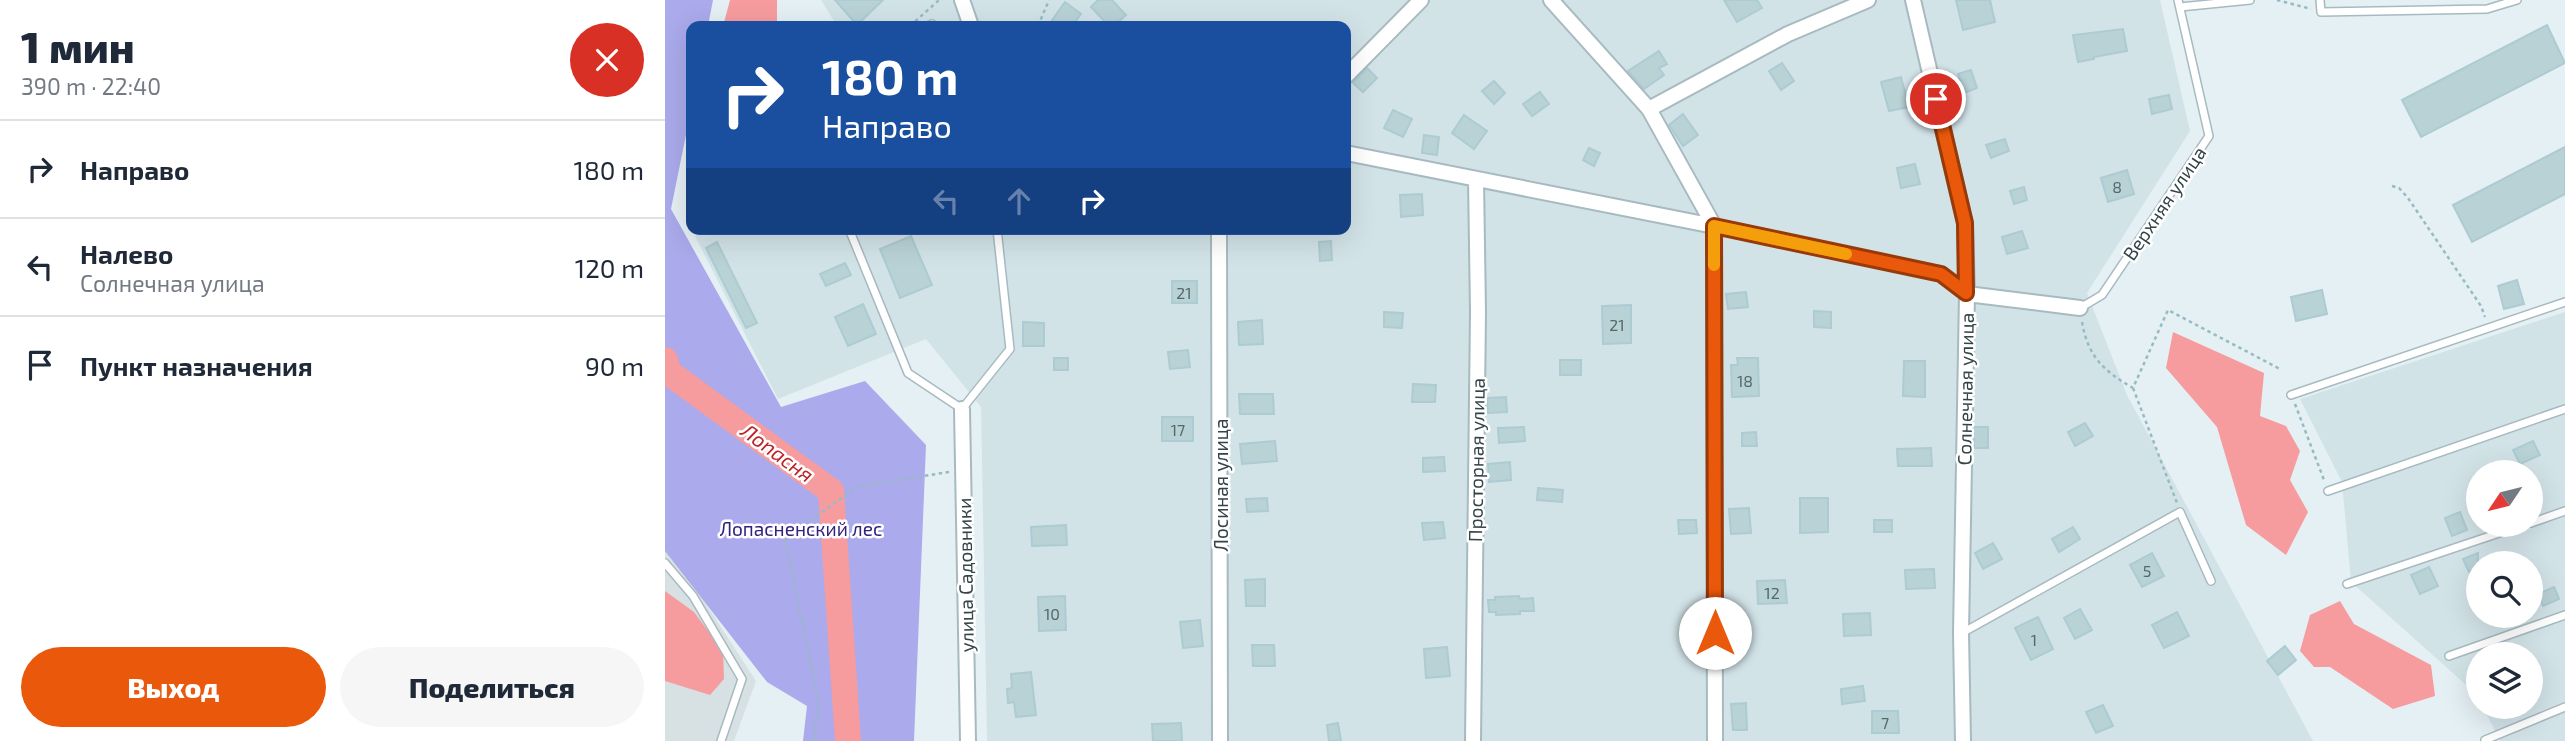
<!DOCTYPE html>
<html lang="ru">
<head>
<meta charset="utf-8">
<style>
  :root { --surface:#fff; --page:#f6f6f7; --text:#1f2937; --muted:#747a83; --line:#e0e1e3; --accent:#ea580c }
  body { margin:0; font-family:"Exo 2",sans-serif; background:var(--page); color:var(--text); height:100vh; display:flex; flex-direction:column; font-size:26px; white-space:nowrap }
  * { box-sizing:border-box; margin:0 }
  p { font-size:23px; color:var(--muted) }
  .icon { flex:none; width:38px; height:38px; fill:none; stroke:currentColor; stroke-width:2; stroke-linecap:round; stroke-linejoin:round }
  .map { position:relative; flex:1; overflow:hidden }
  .drawer { display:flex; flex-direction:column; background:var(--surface); width:665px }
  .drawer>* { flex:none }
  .hud { position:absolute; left:21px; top:21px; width:665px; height:214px; border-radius:14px; box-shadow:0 7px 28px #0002; background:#1a4fa0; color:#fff; overflow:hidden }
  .needle { width:46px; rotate:235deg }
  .controls { position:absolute; left:1801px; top:460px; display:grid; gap:14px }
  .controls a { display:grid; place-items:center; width:77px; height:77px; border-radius:50%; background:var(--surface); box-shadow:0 7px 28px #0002; font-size:35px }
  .pin { position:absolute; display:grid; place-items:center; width:60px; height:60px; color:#fff; margin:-30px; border:4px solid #fff; border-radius:50%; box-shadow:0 2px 7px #0007 }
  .me { position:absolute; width:77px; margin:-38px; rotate:0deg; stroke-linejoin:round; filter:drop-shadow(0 0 5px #0008) }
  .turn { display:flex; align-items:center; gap:24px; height:147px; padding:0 21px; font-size:32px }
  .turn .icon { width:91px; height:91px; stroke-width:2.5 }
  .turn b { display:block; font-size:49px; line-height:60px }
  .lanes { display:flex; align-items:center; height:66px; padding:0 21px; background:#0003; justify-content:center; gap:35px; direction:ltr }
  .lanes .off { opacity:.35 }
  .round { display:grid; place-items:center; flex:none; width:74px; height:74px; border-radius:37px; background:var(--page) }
  .summary { display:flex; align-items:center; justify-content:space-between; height:119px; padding:0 21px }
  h1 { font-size:42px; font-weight:800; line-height:52px }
  .action { display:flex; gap:14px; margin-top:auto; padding:14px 21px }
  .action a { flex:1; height:80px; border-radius:42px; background:var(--accent); color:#fff; font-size:28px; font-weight:800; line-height:80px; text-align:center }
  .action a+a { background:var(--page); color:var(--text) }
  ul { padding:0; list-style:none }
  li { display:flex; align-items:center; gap:21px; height:98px; padding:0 21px; border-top:2px solid var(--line) }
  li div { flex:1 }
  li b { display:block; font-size:26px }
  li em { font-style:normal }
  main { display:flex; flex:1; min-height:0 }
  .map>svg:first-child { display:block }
  .residential { fill:#d2e3e8; fill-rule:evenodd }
  .industrial { fill:#d7e1e3 }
  .green { fill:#aaaaec }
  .water { fill:#f69c9f }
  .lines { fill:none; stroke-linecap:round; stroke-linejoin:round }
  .river { stroke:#f69c9f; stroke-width:26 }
  .building { fill:#b9d2d6; stroke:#accbd2; stroke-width:2 }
  .service-casing { stroke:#a7bac0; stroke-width:10 }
  .minor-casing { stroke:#a7bac0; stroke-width:18 }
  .path { stroke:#97bac3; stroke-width:2.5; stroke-dasharray:3.5 3.5; stroke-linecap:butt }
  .service { stroke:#fff; stroke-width:7 }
  .minor { stroke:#fff; stroke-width:14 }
  .route-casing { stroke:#983908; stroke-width:18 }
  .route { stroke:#ea580c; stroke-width:12 }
  .slow { stroke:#f59e0b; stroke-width:12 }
  .labels { text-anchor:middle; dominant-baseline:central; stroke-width:5; stroke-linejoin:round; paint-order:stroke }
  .number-label { font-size:16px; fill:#55686b }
  .street-label { font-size:19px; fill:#344447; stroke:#fff }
  .park-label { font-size:19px; fill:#32227d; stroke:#fff }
  .water-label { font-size:21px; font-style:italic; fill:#bb2428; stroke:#fff }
</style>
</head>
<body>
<main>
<section class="drawer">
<div class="summary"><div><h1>1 мин</h1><p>390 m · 22:40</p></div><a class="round" style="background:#d93025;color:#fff"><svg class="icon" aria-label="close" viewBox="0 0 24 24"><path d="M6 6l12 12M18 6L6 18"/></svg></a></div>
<ul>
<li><svg class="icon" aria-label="right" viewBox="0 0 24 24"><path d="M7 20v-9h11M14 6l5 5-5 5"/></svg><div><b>Направо</b></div><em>180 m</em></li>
<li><svg class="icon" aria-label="left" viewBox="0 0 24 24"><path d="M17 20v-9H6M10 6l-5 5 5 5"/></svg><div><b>Налево</b><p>Солнечная улица</p></div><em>120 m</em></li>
<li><svg class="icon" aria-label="arrive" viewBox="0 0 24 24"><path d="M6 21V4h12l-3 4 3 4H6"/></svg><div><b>Пункт назначения</b></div><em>90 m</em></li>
</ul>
<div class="action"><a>Выход</a><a>Поделиться</a></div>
</section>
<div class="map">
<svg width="1900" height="741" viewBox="0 0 1900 741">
  <rect width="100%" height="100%" fill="#e5f0f4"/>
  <path class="residential" d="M156 0H1495L1525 131 1422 293 1462 395 1648 741H322L316 407 261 339 113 399 30 236 46 229H681V26H172Z
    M1900 312V741H1835L1818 707H1866V654H1813V698L1810 693 1686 582 1677 482 1635 399ZM1813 472H1866V525H1813ZM1813 564H1866V616H1813Z"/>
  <path class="industrial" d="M0 541 91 681 69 741H0Z"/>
  <path class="green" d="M0 0H48L43 26H26V110L6 209 116 407 200 381 261 445 249 741H138L142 706 102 682 0 551Z"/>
  <path class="water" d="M65 0H112V26H58Z
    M1508 332 1599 373 1595 416 1621 426 1635 451 1625 480 1643 512 1621 555 1581 525 1552 427 1501 368Z
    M0 591 29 612 58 651 59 679 45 695 0 681Z
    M1675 601 1689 624 1766 665 1770 696 1728 709 1665 667H1649L1635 651 1645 615Z"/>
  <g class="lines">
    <path class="river" d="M0 360 3 372 166 491 183 741"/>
  </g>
  <path class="building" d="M170 0H218L192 25Z
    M433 0H447L461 15 449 26H444L426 7Z
    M1059 0H1092L1097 8 1072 22Z
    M1291 0H1325L1330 22 1298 30Z
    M400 2 416 14 407 26H383Z
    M1882 25 1900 63 1756 137 1737 100Z
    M1458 29 1462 51 1429 57V59L1413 62 1408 35Z
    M994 51 1002 64 994 68 999 75 979 89 963 71Z
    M1117 63 1129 81 1116 90 1104 71Z
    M702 68 712 78 698 92 688 83Z
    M1306 70 1312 88 1299 93 1293 74Z
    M1236 77 1244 107 1224 111 1216 82Z
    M829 81 840 93 829 104 817 91Z
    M875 92 884 104 867 116 858 104Z
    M1504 95 1507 109 1487 114 1484 99Z
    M728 110 747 119 738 137 719 128Z
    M1018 114 1033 135 1018 146 1004 125Z
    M799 115 822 131 809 149 787 133Z
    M759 135 774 137 772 155 757 153Z
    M1340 139 1344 151 1326 158 1321 145Z
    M1900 147V194L1807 242 1788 205Z
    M924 148 935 153 929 166 918 160Z
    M1250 164 1255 184 1236 188 1232 168Z
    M1462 170 1469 194 1443 202 1436 178Z
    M1359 187 1362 200 1349 204 1345 191Z
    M757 194 758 215 736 217 735 195Z
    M1357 231 1363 248 1342 254 1337 237Z
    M246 236 267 285 235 298 215 249Z
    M666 241 667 260 655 261 654 242Z
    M52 242 92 323 81 328 41 248Z
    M180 263 186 275 161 286 155 274Z
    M1852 280 1859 304 1839 309 1833 286Z
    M507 281H532V303H507Z
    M1657 290 1662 314 1631 321 1626 297Z
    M1081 292 1083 307 1063 309 1061 294Z
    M198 304 211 334 183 346 170 317Z
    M966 305V343L938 344 937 306Z
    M1149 311 1166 312V328L1149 327Z
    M719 312 738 313 737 328 719 327Z
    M597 320 598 344 574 345 573 322Z
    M358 322 379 323V346H358Z
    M523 350 525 367 505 369 503 352Z
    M389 358H403V370H389Z
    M1072 358H1093L1094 396 1067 397 1066 365H1073Z
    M895 360H916V375H895Z
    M1239 361H1260V397L1238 396Z
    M748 384 771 385 770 402H747Z
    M574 394H608L609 414H575Z
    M841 397 842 412 823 413 822 398Z
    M497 417H528V441H497Z
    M1420 423 1428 436 1410 446 1403 432Z
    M859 427 860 441 834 443 833 428Z
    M1309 427H1323V448H1309Z
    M1091 432 1092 446H1077V433Z
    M610 441 612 461 577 464 575 444Z
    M1868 441 1875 455 1855 464 1848 450Z
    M1266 448 1267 466H1233L1232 449Z
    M779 457 780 471 758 472V458Z
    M845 462 846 480 824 482 823 464Z
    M873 488 898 490 897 502 872 500Z
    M602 498 603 511 582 512 581 499Z
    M1135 498H1163V532L1135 533Z
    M1084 508 1086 533 1066 534 1064 509Z
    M1795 512 1802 530 1787 536 1780 518Z
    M1013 520H1031L1032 533 1014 534Z
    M1209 520H1227V532H1209Z
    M778 522 780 538 759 540 757 523Z
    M401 525 402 545 367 546 366 527Z
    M1408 527 1415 539 1394 552 1387 539Z
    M1328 543 1337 559 1318 569 1310 553Z
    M1487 553 1499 576 1477 587 1465 565Z
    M1813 553V569L1804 572 1798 559Z
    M1764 567 1773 586 1755 594 1746 575Z
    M1269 569 1270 588 1241 589 1240 570Z
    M600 579V606H581L580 580Z
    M1120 580 1122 603 1093 604 1092 581Z
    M1889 587 1894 599 1878 606 1873 594Z
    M400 596 401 630 374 631 373 597Z
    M854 596 855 599 868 598 869 611H855V614L831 615V612H824L823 600H830V597Z
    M1415 609 1427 630 1410 639 1399 618Z
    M1512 612 1524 636 1499 648 1487 625Z
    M1205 613 1206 635 1179 636 1178 614Z
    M1373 617 1388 649 1366 660 1350 628Z
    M535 620 538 646 518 648 515 622Z
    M587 645H609L610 666H588Z
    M1620 646 1631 660 1613 675 1602 661Z
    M782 647 785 676 761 678 759 649Z
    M366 672 371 715 351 717 349 702 343 703 342 689 347 688 346 674Z
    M1198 686 1200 701 1177 704 1176 689Z
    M1081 703 1082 730H1068L1066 704Z
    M1438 705 1448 726 1431 733 1421 712Z
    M1207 711H1233L1234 733H1207Z
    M516 723 517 741H488L487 724Z
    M673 723 676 741H664L662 725Z"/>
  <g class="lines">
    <defs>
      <path id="service" d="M1655 0 1656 12 1822 9 1852 0
        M1515 7 1585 0
        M263 26 267 24 269 26
        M1049 226 1276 274 1301 293
        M184 229 243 373 297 409 345 349 332 229
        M1415 308 1437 295 1544 136 1513 0
        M1626 395 1900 302
        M1663 491 1900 409
        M1866 523 1900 511
        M0 563 28 596 77 679 56 741
        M1682 584 1858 525
        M1297 633 1515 512 1546 581
        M1784 656 1900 615
        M1820 740 1900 707"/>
      <path id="minor" d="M297 0 306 26
        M886 0 984 109 1049 226 1050 741
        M1248 0 1300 224 1302 294 1296 633 1298 741
        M681 76 756 0
        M984 109 1123 34 1203 0
        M681 153 1049 226
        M554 229 555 741
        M1302 294 1415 308
        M297 409 303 741
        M808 741 813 312 811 179"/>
    </defs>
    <use href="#service" class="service-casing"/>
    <use href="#minor" class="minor-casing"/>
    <path class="path" d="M1612 0 1646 9
      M245 26 274 0
      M373 26 384 0
      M1727 186 1734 188 1743 198 1816 306 1820 317
      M1417 322C1423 357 1439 371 1468 388L1503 310 1615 369
      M1468 388 1512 503
      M1630 404 1659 480
      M148 741 154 706 120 538 194 486 284 472"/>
    <use href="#service" class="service"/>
    <use href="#minor" class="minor"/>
  </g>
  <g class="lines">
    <defs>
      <path id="route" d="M1050 633 1049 226 1276 274 1301 293 1300 223 1271 99"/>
    </defs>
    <use href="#route" class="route-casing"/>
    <use href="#route" class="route"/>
    <path class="slow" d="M1049 265V226L1181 254"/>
  </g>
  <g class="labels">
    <g class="number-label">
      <text x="1452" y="186">8</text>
      <text x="519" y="292">21</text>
      <text x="952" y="324">21</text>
      <text x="1080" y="380">18</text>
      <text x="513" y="429">17</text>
      <text x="1482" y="570">5</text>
      <text x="1107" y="592">12</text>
      <text x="387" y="613">10</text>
      <text x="1369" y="639">1</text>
      <text x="1220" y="722">7</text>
    </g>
    <g class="street-label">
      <text transform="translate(1499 203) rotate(-56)">Верхняя улица</text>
      <text transform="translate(1300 389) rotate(-89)">Солнечная улица</text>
      <text transform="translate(811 460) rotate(-89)">Просторная улица</text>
      <text transform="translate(555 485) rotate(-90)">Лосиная улица</text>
      <text transform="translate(300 575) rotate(-91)">улица Садовники</text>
    </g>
    <g class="park-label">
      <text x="136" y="528">Лопасненский лес</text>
    </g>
    <g class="water-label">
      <text transform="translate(113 452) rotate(36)">Лопасня</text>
    </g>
  </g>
</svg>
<div class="controls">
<a><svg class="needle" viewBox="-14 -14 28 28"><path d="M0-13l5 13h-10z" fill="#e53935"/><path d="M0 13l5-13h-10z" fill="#747a83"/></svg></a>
<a><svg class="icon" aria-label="search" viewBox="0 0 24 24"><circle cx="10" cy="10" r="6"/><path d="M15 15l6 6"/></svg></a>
<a><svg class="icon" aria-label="layers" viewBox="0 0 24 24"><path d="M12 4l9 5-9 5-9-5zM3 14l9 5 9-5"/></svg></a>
</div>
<div class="pin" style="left:1271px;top:99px;background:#d93025"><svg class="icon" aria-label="arrive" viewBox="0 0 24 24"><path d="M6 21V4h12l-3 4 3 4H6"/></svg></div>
<svg class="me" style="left:1050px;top:633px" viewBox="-20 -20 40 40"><circle r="19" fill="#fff"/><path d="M0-13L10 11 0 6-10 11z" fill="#ea580c"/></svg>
<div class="hud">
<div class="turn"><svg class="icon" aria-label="right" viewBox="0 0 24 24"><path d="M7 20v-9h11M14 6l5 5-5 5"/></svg><div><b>180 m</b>Направо</div></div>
<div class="lanes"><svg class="icon off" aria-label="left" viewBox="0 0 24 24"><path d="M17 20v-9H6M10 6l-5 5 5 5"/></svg><svg class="icon off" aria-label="ahead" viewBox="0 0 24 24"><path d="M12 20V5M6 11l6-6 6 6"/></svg><svg class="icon" aria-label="right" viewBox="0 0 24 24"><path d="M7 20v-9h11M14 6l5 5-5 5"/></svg></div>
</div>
</div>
</main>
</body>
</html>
